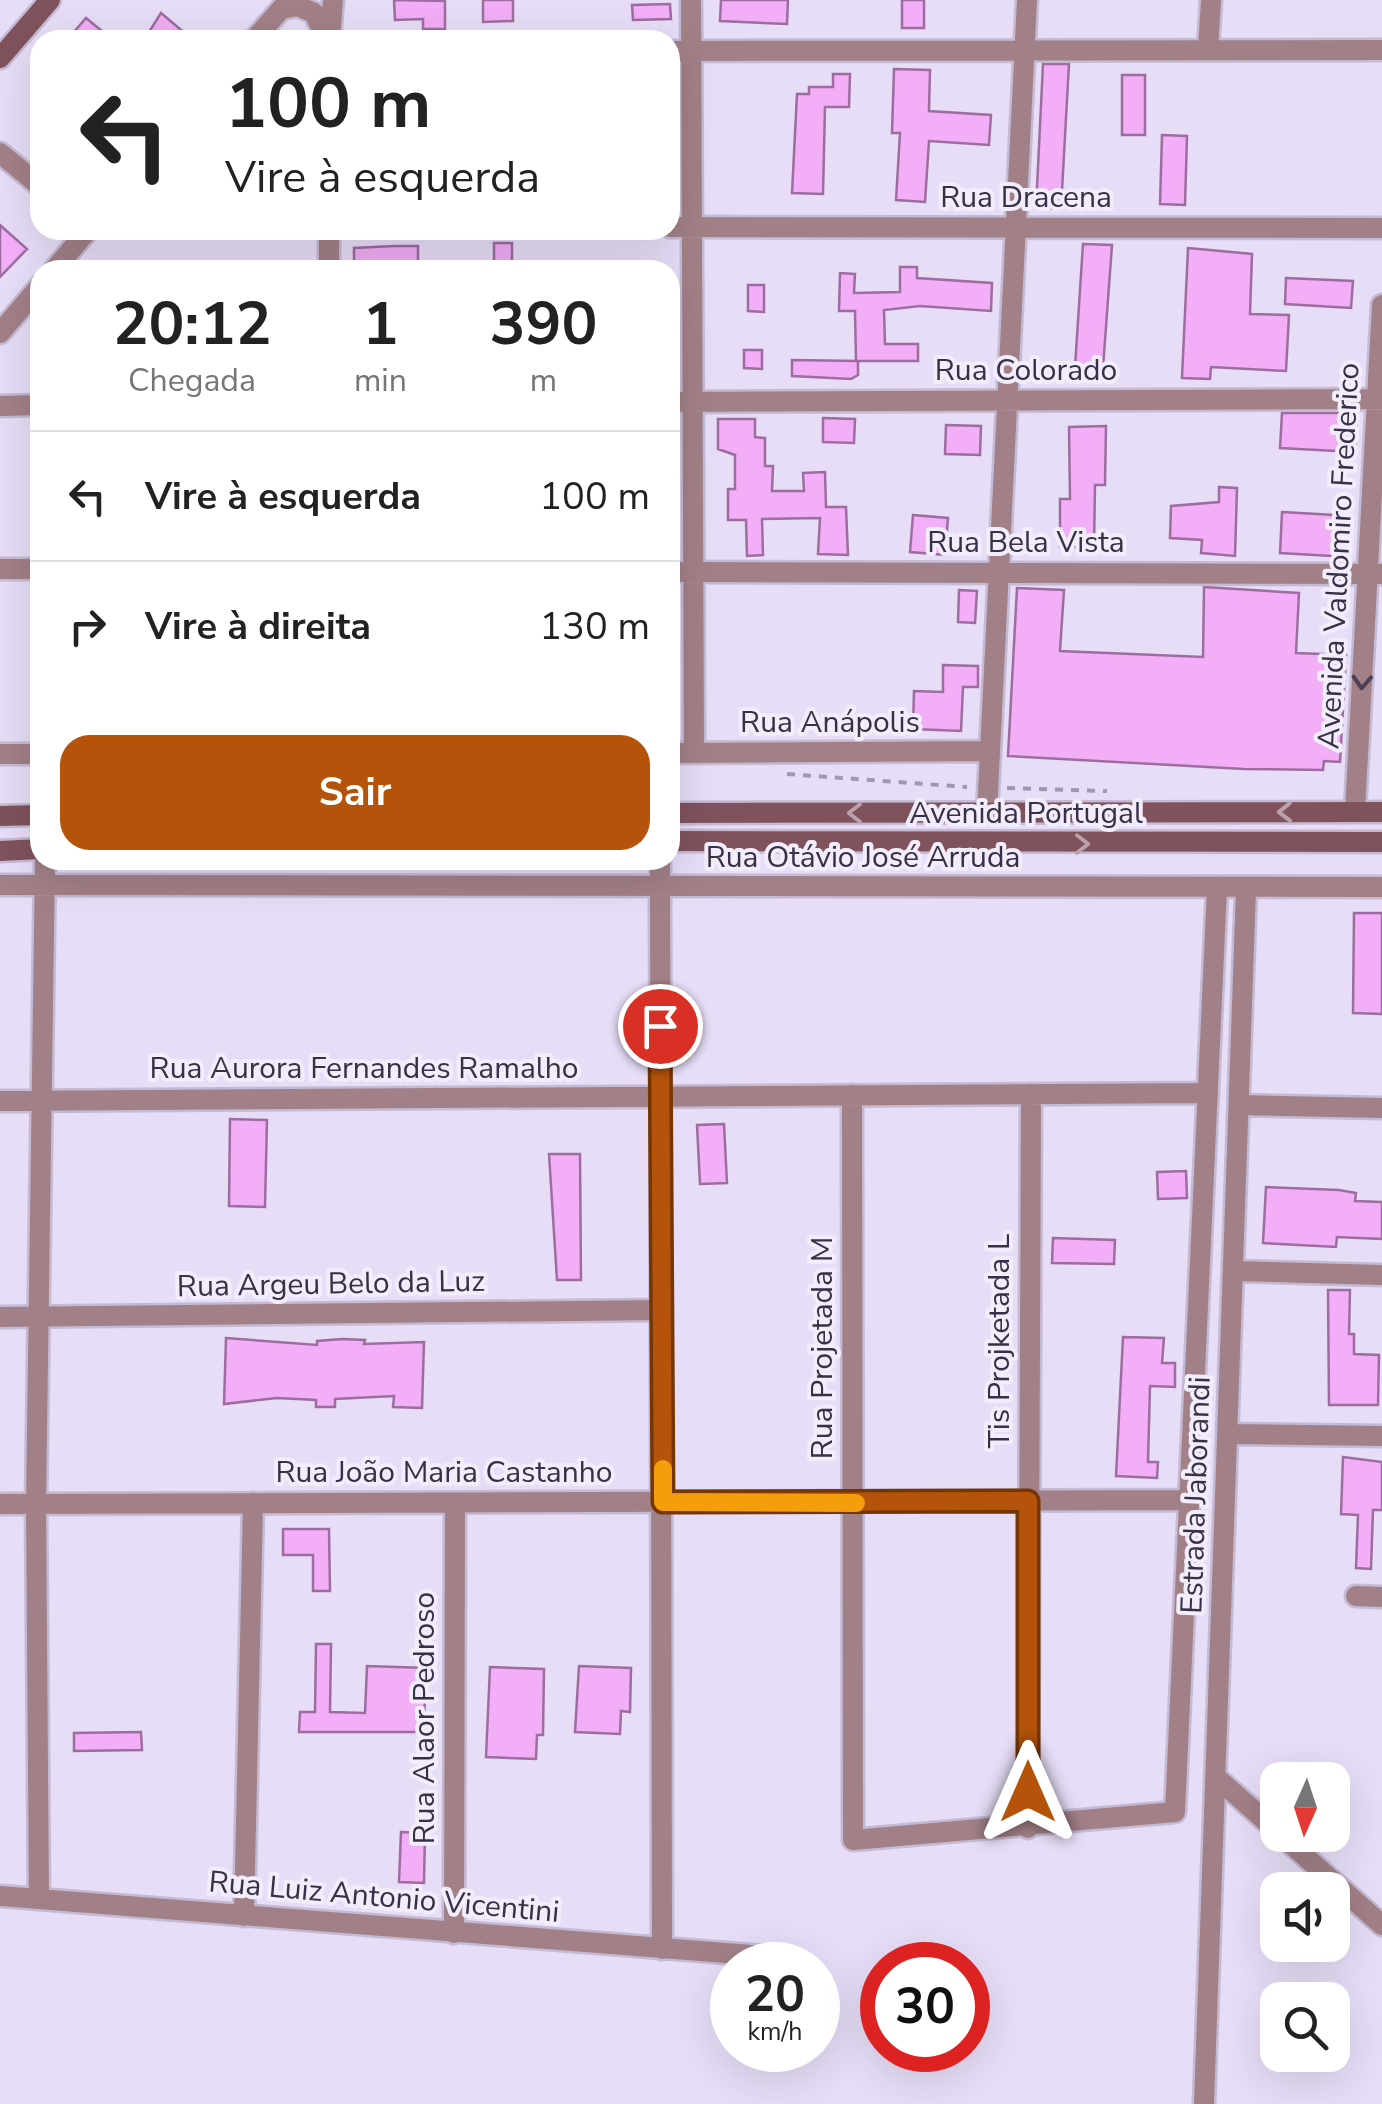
<!DOCTYPE html>
<html lang="pt">
<head>
<meta charset="utf-8">
<style>
  :root { --surface:#fff; --page:#f2f2f2; --text:#222; --muted:#767676; --line:#e0e0e0; --accent:#b45309 }
  body { margin:0; font-family:"Nunito Sans",sans-serif; background:var(--page); color:var(--text); height:100vh; display:flex; flex-direction:column; font-size:38px; white-space:nowrap }
  * { box-sizing:border-box; margin:0 }
  p { font-size:32px; color:var(--muted) }
  .icon { flex:none; width:55px; height:55px; fill:none; stroke:currentColor; stroke-width:2; stroke-linecap:round; stroke-linejoin:round }
  .map { position:relative; flex:1; overflow:hidden }
  .details { position:absolute; left:30px; top:260px; width:650px; height:610px; display:flex; flex-direction:column; background:var(--surface); border-radius:30px; box-shadow:0 10px 40px #0002 }
  .details>* { flex:none }
  .top-card { position:absolute; left:30px; top:30px; width:650px; height:210px; border-radius:30px; box-shadow:0 10px 40px #0002; background:#fff; color:var(--text); overflow:hidden }
  .needle { width:65px; rotate:183deg }
  .controls { position:absolute; left:1260px; top:1762px; display:grid; gap:20px }
  .controls a { display:grid; place-items:center; width:90px; height:90px; border-radius:20px; background:var(--surface); box-shadow:0 10px 40px #0002; font-size:50px }
  .speed { position:absolute; left:710px; top:1942px; display:flex; gap:20px; font-size:50px; font-weight:700; text-align:center }
  .speed>* { display:grid; place-content:center; width:130px; height:130px; border-radius:50%; background:var(--surface); box-shadow:0 10px 40px #0002; line-height:1 }
  .speed small { font-size:25px; font-weight:400 }
  .speed .limit { border:15px solid #d22; background:#fff; color:#111 }
  .pin { position:absolute; display:grid; place-items:center; width:85px; height:85px; color:#fff; margin:-42px; border:5px solid #fff; border-radius:50%; box-shadow:0 2px 10px #0007 }
  .me { position:absolute; width:110px; margin:-55px; rotate:0deg; stroke-linejoin:round; filter:drop-shadow(0 0 8px #0008) }
  .turn { display:flex; align-items:center; gap:35px; height:210px; padding:0 30px; font-size:45px }
  .turn .icon { width:130px; height:130px; stroke-width:2.5 }
  .turn b { display:block; font-size:70px; line-height:85px }
  .eta { display:flex; justify-content:space-evenly; align-items:center; height:170px; text-align:center }
  .eta b { font-size:60px; font-weight:700; line-height:70px }
  .action { display:flex; gap:20px; margin-top:auto; padding:20px 30px }
  .action a { flex:1; height:115px; border-radius:30px; background:var(--accent); color:#fff; font-size:40px; font-weight:700; line-height:115px; text-align:center }
  ul { padding:0; list-style:none }
  li { display:flex; align-items:center; gap:30px; height:130px; padding:0 30px; border-top:2px solid var(--line) }
  li div { flex:1 }
  li b { display:block; font-size:38px }
  li em { font-style:normal }
  .map>svg:first-child { display:block }
  .building { fill:#f2aef6; stroke:#9d6da0; stroke-width:2.5 }
  .lines { fill:none; stroke-linecap:round; stroke-linejoin:round }
  .street-casing { stroke:#c5bad4; stroke-width:25 }
  .secondary-casing { stroke:#c5bad4; stroke-width:25 }
  .path { stroke:#a297b0; stroke-width:4; stroke-dasharray:8 8; stroke-linecap:butt }
  .street { stroke:#a28087; stroke-width:20 }
  .secondary { stroke:#80525c; stroke-width:20 }
  .oneway { stroke:#4f3f55 }
  .oneway2 { stroke:#b9a0ab }
  .route-casing { stroke:#753606; stroke-width:25 }
  .route { stroke:#b45309; stroke-width:18 }
  .slow { stroke:#f59e0b; stroke-width:18 }
  .labels { text-anchor:middle; dominant-baseline:central; stroke-width:8; stroke-linejoin:round; paint-order:stroke }
  .street-label { font-size:30px; fill:#3a2f48; stroke:#f2edfa }
</style>
</head>
<body>
<div class="map">
<svg width="1382" height="2104" viewBox="0 0 1382 2104">
  <rect width="100%" height="100%" fill="#e8ddf7"/>
  <path class="building" d="M394 0 445 1V29H423V19L395 20Z
    M483 0H513V21L483 22Z
    M721 0H788L787 24 720 21Z
    M902 0H924V28H902Z
    M670 4 671 19 633 20 632 5Z
    M161 13 193 40H144Z
    M86 18 113 40H67Z
    M1043 64H1069L1061 209 1036 208Z
    M894 69 930 70 929 111 991 115 989 145 929 141 925 202 896 200 900 133H892Z
    M670 71H678V104H670Z
    M833 74H850L849 107H825L823 194 792 193 797 94H809V87H833Z
    M1122 75H1145V135H1122Z
    M1162 135 1187 136 1185 205 1160 204Z
    M0 225 27 249 0 277Z
    M494 243H512V263H494Z
    M1083 244 1112 245 1103 368 1075 367Z
    M395 246H418V270H354V248Z
    M1188 248 1252 254 1250 314 1289 315 1286 371 1211 367 1210 379 1182 378Z
    M900 267H917V278L992 283 991 311 920 306 884 310 885 344H918V361H856L855 311H839L840 273 855 274 854 293 900 292Z
    M1286 278 1353 281 1351 308 1285 304Z
    M748 285H764V312L748 311Z
    M744 350H762V369L744 368Z
    M792 360 858 361V375L851 379 792 376Z
    M1282 413H1357L1355 452 1280 448Z
    M823 418 855 419 854 443 823 442Z
    M718 419H755V437L765 438V466H773L772 491H804L803 473 825 472 826 507H846L848 555 818 554 820 518 762 519 763 555 747 556 746 520H728V489H735V455L718 449Z
    M946 425 981 426 980 455 945 454Z
    M1106 426 1105 485H1095L1094 547H1060V499H1070L1069 427Z
    M1219 487 1237 488 1235 556 1201 553 1202 540 1170 538 1171 506 1219 502Z
    M1282 512 1352 516 1349 557 1280 553Z
    M913 515 948 518 945 555 910 552Z
    M1204 587 1299 593 1296 653 1346 655 1340 762 1324 761 1323 770 1244 769 1008 756 1017 588 1064 590 1060 651 1203 657Z
    M959 590 977 591 975 623 958 622Z
    M943 665 978 666V687H963L961 731 913 729 914 691 943 692Z
    M1354 913H1382V1014L1353 1013Z
    M230 1119 267 1120 265 1207 229 1206Z
    M724 1124 727 1183 700 1184 697 1125Z
    M549 1154H580L581 1280H557Z
    M1186 1171 1187 1198 1158 1199 1157 1172Z
    M1266 1187 1339 1190 1356 1193 1355 1201 1382 1202V1239L1337 1237 1336 1247 1263 1243Z
    M1053 1238 1115 1240 1114 1264 1052 1263Z
    M1328 1290H1350L1349 1334H1354V1354L1379 1355 1378 1405H1329Z
    M1123 1337 1164 1338 1162 1363H1175V1387L1150 1386 1148 1462H1158L1157 1478 1116 1476Z
    M226 1338 317 1345V1341L342 1339 365 1340 364 1344 424 1342 422 1408 393 1407 394 1396 335 1399V1407H316V1400L277 1398 224 1404Z
    M1343 1457 1382 1462V1510H1373L1371 1569 1356 1568 1358 1515 1341 1514Z
    M283 1529H329L330 1591H313V1555H283Z
    M316 1644H331L330 1712 365 1713 367 1666 427 1668 423 1732H299L300 1712H315Z
    M579 1666 631 1668 630 1712 621 1711 620 1734 575 1732Z
    M490 1667 544 1669 543 1735H537L536 1759 486 1757Z
    M141 1732 142 1750 74 1751V1733Z
    M401 1832 425 1833 424 1883 399 1882Z"/>
  <g class="lines">
    <defs>
      <path id="street" d="M691 0 694 753
        M281 9 298 6 314 13 327 40
        M330 38 333 0
        M254 40 289 0
        M1208 49 1211 0
        M670 51 1382 50
        M0 153 40 186
        M670 227 1382 228
        M54 270 88 230
        M329 270V230
        M0 333 40 286
        M670 402 1382 399
        M0 406 40 405
        M0 569H40
        M670 572 1382 574
        M670 753 990 751
        M0 754H40
        M1355 811 1382 305
        M987 813 1027 0
        M660 860 662 1949
        M0 885 1382 887
        M852 1095 853 1840 1175 1812 1217 888
        M0 1101 1208 1093
        M1240 1105 1382 1108
        M1235 1271 1382 1275
        M0 1317 662 1310
        M1228 1434 1382 1436
        M0 1504 1188 1500
        M1356 1596 1382 1597
        M1217 1778 1278 1832
        M1028 1828 1031 1094
        M1281 1835 1382 1925
        M0 1896 764 1956
        M39 1899 36 1504 45 860
        M244 1916 253 1503
        M454 1933 455 1503
        M1204 2104 1246 889"/>
      <path id="secondary" d="M0 58 50 0
        M670 813 1382 812
        M0 816 40 815
        M670 841 1382 842
        M0 851 40 849"/>
    </defs>
    <use href="#street" class="street-casing"/>
    <use href="#secondary" class="secondary-casing"/>
    <path class="path" d="M787 774 967 787
      M1007 788 1107 791"/>
    <use href="#street" class="street"/>
    <use href="#secondary" class="secondary"/>
  </g>
  <defs><path id="oneway-chevron" d="M-2-3.5L2.5 0L-2 3.5" fill="none" stroke-width="1.6" stroke-linecap="round" stroke-linejoin="round" transform="scale(2.5)"/></defs>
  <use class="oneway" href="#oneway-chevron" transform="translate(1362 682) rotate(93)"/>
  <g class="oneway2">
    <use href="#oneway-chevron" transform="translate(1285 812) rotate(179)"/>
    <use href="#oneway-chevron" transform="translate(855 813) rotate(180)"/>
    <use href="#oneway-chevron" transform="translate(1082 844)"/>
  </g>
  <g class="lines">
    <defs>
      <path id="route" d="M660 1026 663 1502 1028 1501V1792"/>
    </defs>
    <use href="#route" class="route-casing"/>
    <use href="#route" class="route"/>
    <path class="slow" d="M663 1469V1502L856 1503"/>
  </g>
  <g class="labels">
    <g class="street-label">
      <text x="1026" y="197">Rua Dracena</text>
      <text x="1026" y="370">Rua Colorado</text>
      <text x="1026" y="542">Rua Bela Vista</text>
      <text transform="translate(1339 556) rotate(-87)">Avenida Valdomiro Frederico</text>
      <text x="830" y="722">Rua Anápolis</text>
      <text x="1026" y="813">Avenida Portugal</text>
      <text x="863" y="857">Rua Otávio José Arruda</text>
      <text x="364" y="1068">Rua Aurora Fernandes Ramalho</text>
      <text transform="translate(331 1284) rotate(-1)">Rua Argeu Belo da Luz</text>
      <text transform="translate(999 1341) rotate(-90)">Tis Projketada L</text>
      <text transform="translate(822 1348) rotate(-90)">Rua Projetada M</text>
      <text x="444" y="1472">Rua João Maria Castanho</text>
      <text transform="translate(1196 1495) rotate(-88)">Estrada Jaborandi</text>
      <text transform="translate(424 1718) rotate(-90)">Rua Alaor Pedroso</text>
      <text transform="translate(384 1897) rotate(5)">Rua Luiz Antonio Vicentini</text>
    </g>
  </g>
</svg>
<div class="controls">
<a><svg class="needle" viewBox="-14 -14 28 28"><path d="M0-13l5 13h-10z" fill="#e53935"/><path d="M0 13l5-13h-10z" fill="#767676"/></svg></a>
<a><svg class="icon" aria-label="sound" viewBox="0 0 24 24"><path d="M4 9h4l5-4v14l-5-4H4zM17 9q2 3 0 6"/></svg></a>
<a><svg class="icon" aria-label="search" viewBox="0 0 24 24"><circle cx="10" cy="10" r="6"/><path d="M15 15l6 6"/></svg></a>
</div>
<div class="speed"><div>20<small>km/h</small></div><div class="limit">30</div></div>
<div class="pin" style="left:660px;top:1026px;background:#d93025"><svg class="icon" aria-label="arrive" viewBox="0 0 24 24"><path d="M6 21V4h12l-3 4 3 4H6"/></svg></div>
<svg class="me" style="left:1028px;top:1792px" viewBox="-20 -20 40 40"><path d="M0-17L14 15 0 8-14 15z" fill="#b45309" stroke="#fff" stroke-width="4"/></svg>
<div class="top-card">
<div class="turn"><svg class="icon" aria-label="left" viewBox="0 0 24 24"><path d="M17 20v-9H6M10 6l-5 5 5 5"/></svg><div><b>100 m</b>Vire à esquerda</div></div>
</div>
<section class="details">
<div class="eta">
<div><b>20:12</b><p>Chegada</p></div>
<div><b>1</b><p>min</p></div>
<div><b>390</b><p>m</p></div>
</div>
<ul>
<li><svg class="icon" aria-label="left" viewBox="0 0 24 24"><path d="M17 20v-9H6M10 6l-5 5 5 5"/></svg><div><b>Vire à esquerda</b></div><em>100 m</em></li>
<li><svg class="icon" aria-label="right" viewBox="0 0 24 24"><path d="M7 20v-9h11M14 6l5 5-5 5"/></svg><div><b>Vire à direita</b></div><em>130 m</em></li>
</ul>
<div class="action"><a>Sair</a></div>
</section>
</div>
</body>
</html>
